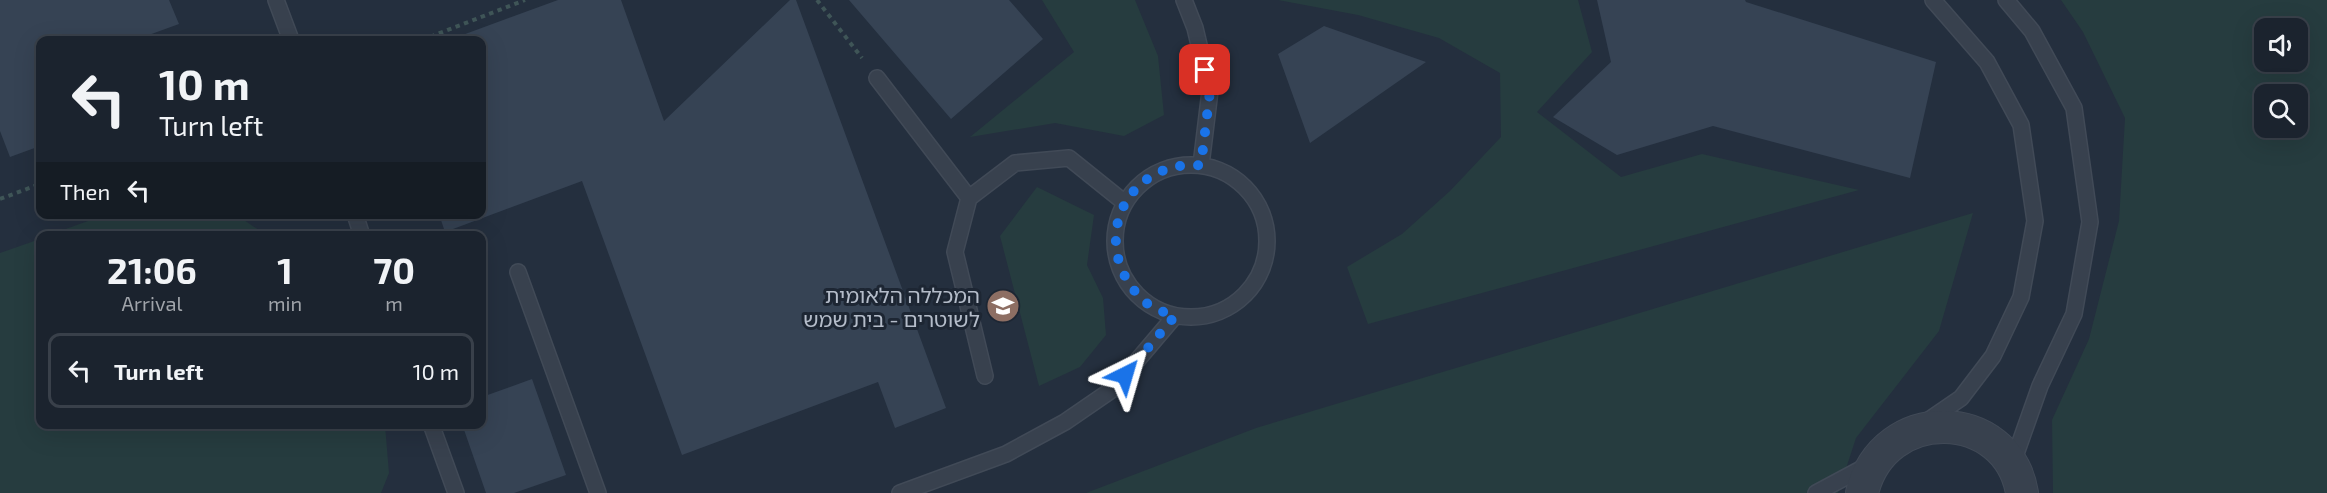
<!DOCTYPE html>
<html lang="en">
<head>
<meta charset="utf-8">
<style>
  :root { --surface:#1b232e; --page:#282f3a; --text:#f1f3f6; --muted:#a0a4aa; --line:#39404a }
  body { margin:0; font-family:"Exo 2","Noto Sans Hebrew",sans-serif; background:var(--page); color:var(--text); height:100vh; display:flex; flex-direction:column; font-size:22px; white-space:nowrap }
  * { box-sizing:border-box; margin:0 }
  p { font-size:20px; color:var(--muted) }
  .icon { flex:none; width:33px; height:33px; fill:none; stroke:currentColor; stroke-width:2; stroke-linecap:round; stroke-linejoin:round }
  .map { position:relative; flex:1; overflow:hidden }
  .side { position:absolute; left:36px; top:231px; width:450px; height:198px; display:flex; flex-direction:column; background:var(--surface); border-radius:12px; box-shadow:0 6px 24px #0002,0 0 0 2px var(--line) }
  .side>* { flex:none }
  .hud { position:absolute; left:36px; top:36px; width:450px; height:183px; border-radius:12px; box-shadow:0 6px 24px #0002,0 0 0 2px var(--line); background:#1b232e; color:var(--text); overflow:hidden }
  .controls { position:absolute; left:2254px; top:18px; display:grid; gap:12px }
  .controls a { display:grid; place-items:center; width:54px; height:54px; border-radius:12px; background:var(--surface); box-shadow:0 6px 24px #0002,0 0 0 2px var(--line); font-size:30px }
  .pin { position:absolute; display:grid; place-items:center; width:51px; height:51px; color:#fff; margin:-26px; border-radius:12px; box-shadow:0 3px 9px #0006 }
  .me { position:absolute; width:66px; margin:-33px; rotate:40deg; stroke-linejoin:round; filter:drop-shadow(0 0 4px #0008) }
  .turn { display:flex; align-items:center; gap:21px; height:126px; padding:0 24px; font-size:27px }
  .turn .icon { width:78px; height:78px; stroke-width:2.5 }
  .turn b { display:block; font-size:42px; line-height:51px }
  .then { display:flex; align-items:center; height:57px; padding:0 24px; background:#0003; gap:12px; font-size:22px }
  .eta { display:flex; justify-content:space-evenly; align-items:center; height:102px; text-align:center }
  .eta b { font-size:36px; font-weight:700; line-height:42px }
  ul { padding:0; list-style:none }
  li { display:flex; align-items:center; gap:18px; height:75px; margin:0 12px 9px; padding:0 12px; border:3px solid var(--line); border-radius:12px }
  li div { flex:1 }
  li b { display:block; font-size:22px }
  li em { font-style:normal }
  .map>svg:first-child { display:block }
  .green { fill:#263c3f; fill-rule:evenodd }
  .building { fill:#364354 }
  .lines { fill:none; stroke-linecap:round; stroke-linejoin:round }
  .lane-casing { stroke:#414a57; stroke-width:18 }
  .street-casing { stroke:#414a57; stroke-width:34 }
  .path { stroke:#3f5557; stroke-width:4; stroke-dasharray:4.5 4.5; stroke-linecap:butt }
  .lane { stroke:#38414e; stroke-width:15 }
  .street { stroke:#38414e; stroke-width:32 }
  .route { stroke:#1a73e8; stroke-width:10; stroke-dasharray:0 18 }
  .labels { text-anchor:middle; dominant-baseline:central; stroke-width:6; stroke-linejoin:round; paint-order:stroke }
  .poi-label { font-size:21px; fill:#b4bcc9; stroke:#1d2633; text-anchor:end }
</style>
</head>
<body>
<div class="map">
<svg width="2327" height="493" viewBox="0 0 2327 493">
  <rect width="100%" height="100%" fill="#242f3e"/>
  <path class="green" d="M1042 0H1135L1158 56 1164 115 1124 136 1055 123 970 137 1074 52Z
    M1278 0H1578L1592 52 1537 112 1621 177 1702 154 1859 190 1368 324 1347 267 1402 234 1450 191 1501 137 1500 73 1439 38 1358 15Z
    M2061 0H2327V493H2053L2052 420 2089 339 2119 221 2125 118 2083 32ZM2265 28H2298V62H2265ZM2265 94H2298V128H2265Z
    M1037 187 1094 215 1087 265 1103 298 1106 335 1080 367 1039 386 1000 236Z
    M1973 213 1939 331 1856 438 1838 493H1086L1256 428Z
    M117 214 218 215 241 218 266 235H49L102 216Z
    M40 239V424L385 425 389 473 381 493H0V253Z"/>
  <path class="building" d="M0 0H169L179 24 135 40H40V146L10 157 0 131Z
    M558 0H621L664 121 790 0H796L946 408 895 428 878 382 682 455 582 181 445 232 439 214H482V40H449Z
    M849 0H1009L1043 39 951 119Z
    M1597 0H1745L1746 2 1936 62 1910 178 1713 126 1617 155 1553 117 1611 62Z
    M1324 26 1426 62 1310 143 1278 54Z
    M532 379 566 475 514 493H486L462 424H482V397Z"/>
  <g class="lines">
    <defs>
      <path id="lane" d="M276 0 291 40
        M1184 0 1195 28 1210 91 1201 165
        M2006 0 2032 31 2074 108 2090 222 2074 314 2040 386 2012 465
        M877 78 969 198
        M1115 241a76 76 0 1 1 152 0a76 76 0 1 1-152 0Z
        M355 214 362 236
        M518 272 598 493
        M985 376 955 252 969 198 1015 163 1069 158 1125 203
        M1926 422 1961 398 1993 356 2021 297 2035 221 2021 125 1987 62 1933 0
        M431 424 456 493
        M900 493 1006 454 1065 422 1113 389 1175 316
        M1816 493 1872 463"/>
      <path id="street" d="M1862 493C1883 403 2008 407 2022 493"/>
    </defs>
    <use href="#lane" class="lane-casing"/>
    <use href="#street" class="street-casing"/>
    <path class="path" d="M817 0 862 58
      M422 40 525 0
      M0 199 40 184"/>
    <use href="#lane" class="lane"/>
    <use href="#street" class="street"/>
  </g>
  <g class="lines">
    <path class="route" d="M1125 375 1175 316C1167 313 1156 310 1149 305 1097 264 1107 186 1173 167 1182 165 1192 166 1201 165L1210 91 1205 70"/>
  </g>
  <defs>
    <symbol id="university-disc" viewBox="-11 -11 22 22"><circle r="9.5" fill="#8d6e63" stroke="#1d2633"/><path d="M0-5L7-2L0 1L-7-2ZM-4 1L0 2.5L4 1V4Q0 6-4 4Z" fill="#fff"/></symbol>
  </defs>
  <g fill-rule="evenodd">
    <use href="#university-disc" x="984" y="287" width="38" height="38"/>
  </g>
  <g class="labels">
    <g class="poi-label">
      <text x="980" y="294">המכללה הלאומית<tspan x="980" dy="24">לשוטרים - בית שמש</tspan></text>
    </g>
  </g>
</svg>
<div class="controls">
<a><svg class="icon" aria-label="sound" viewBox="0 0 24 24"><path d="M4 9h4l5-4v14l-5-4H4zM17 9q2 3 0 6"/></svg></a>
<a><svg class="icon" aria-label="search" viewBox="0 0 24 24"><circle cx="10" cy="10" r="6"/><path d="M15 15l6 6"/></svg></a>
</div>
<div class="pin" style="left:1205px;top:70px;background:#d93025"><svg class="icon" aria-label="arrive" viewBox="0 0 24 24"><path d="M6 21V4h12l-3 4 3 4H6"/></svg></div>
<svg class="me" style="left:1125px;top:375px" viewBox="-20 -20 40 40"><path d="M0-17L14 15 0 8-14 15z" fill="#1a73e8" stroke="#fff" stroke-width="4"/></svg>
<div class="hud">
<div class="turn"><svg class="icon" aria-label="left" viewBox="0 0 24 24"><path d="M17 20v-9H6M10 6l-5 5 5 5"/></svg><div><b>10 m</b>Turn left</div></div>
<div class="then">Then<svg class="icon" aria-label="left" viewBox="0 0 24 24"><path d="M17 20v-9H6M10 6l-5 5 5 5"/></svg></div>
</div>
<section class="side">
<div class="eta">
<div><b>21:06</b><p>Arrival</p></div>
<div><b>1</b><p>min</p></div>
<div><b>70</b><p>m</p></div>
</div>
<ul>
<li><svg class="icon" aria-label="left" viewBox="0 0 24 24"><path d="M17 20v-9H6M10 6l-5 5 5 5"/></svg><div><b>Turn left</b></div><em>10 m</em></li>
</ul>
</section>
</div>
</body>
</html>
